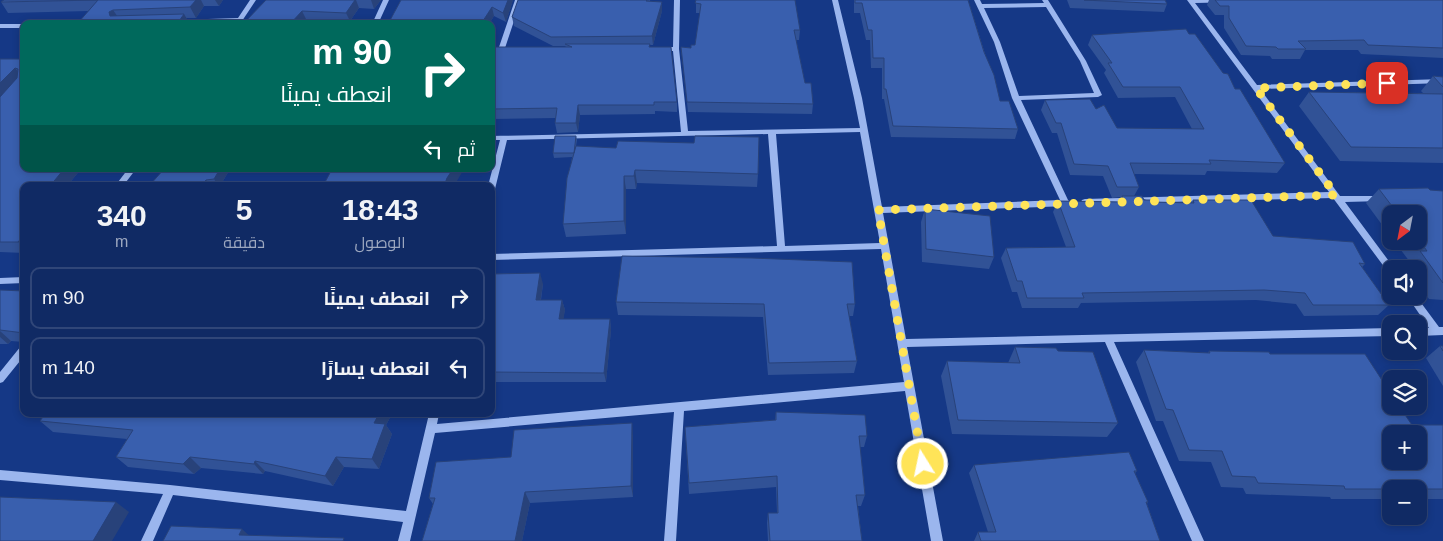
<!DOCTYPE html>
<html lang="ar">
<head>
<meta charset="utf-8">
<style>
  :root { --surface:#102a64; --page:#1e366d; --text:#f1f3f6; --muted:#9ca7bf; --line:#304678 }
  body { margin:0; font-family:Arial,Cairo,sans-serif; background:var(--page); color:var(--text); direction:rtl; height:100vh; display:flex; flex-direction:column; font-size:19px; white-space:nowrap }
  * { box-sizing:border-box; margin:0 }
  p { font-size:16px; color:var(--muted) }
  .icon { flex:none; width:28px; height:28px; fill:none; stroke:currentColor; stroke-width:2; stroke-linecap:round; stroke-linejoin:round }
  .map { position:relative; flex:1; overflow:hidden; direction:ltr }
  .panel { position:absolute; left:20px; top:182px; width:475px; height:235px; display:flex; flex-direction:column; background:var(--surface); border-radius:10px; box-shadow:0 2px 8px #0003,0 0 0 1px var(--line); direction:rtl }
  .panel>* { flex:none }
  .top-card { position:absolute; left:20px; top:20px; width:475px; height:152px; border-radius:10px; box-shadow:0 2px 8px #0003,0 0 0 1px var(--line); direction:rtl; background:#00695c; color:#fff; overflow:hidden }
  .needle { width:32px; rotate:212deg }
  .controls { position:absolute; left:1382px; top:205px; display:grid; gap:10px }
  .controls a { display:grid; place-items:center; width:45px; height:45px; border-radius:10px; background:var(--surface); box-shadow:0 2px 8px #0003,0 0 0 1px var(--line); font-size:25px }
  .pin { position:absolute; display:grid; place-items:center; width:42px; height:42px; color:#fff; margin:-21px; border-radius:10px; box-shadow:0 2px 8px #0006 }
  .me { position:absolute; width:55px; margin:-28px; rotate:350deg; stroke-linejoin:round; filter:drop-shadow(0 0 4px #0008) }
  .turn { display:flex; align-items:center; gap:18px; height:105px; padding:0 20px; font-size:22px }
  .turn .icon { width:65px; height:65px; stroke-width:2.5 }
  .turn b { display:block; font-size:35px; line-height:42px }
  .then { display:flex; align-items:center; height:48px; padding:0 20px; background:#0003; gap:10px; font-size:19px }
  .eta { display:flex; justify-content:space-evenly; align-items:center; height:85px; text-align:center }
  .eta b { font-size:30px; font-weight:600; line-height:35px }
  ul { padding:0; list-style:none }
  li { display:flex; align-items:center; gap:15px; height:62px; margin:0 10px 8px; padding:0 10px; border:2px solid var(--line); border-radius:10px }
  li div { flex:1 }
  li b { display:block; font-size:19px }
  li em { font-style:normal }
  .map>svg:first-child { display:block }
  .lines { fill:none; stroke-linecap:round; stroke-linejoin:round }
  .minor { fill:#9bb6ee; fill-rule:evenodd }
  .wall { fill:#315296 }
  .shaded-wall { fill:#28427a }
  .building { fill:#395fae; stroke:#28427a; fill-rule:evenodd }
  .route { stroke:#ffe458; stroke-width:9; stroke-dasharray:0 16.2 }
</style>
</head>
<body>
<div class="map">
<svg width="1443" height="541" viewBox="0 0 1443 541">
  <rect width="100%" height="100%" fill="#153886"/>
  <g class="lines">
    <path class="minor" d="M250 0H256L240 24H234L235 22 177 24 175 22 178 20 238 18Z
      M383 0H389L378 24H372Z
      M515 0H521L505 48 511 50 508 52 499 51 498 50Z
      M674 0H680L679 49 688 131 860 128 854 98 832 0H838L862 98 882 207 1060 200 1012 98 994 42 974 0H980L982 4 1044 3 1042 0H1048L1086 61 1102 95 1098 97 1021 100 1068 200 1071 203 1067 206 883 213 906 339 1391 328V336L1114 342 1204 541H1192L1105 342 907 347 943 541H931L905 391 684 411 676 541H664L674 412 435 433 410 541H398L403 522 173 495 153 541H141L163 494 0 480V470L170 485 406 511 429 414H439L437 424 904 382 881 249 491 260V254L777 246 768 134 507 140 495 189 491 192V186H488L500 140H491V136L681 132 673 51H661L658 49 661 47H673ZM1046 7 1080 61 1094 93 1019 96 1000 42 984 8ZM860 132 880 243 785 246 776 134Z
      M1187 0H1245L1242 2 1195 3 1257 85 1443 79V83L1260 89 1340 196H1386L1387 198 1383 201 1345 202 1394 268 1395 269H1391V273L1388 272 1333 198 1082 204 1081 202 1082 200 1085 199 1329 192Z
      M0 24H24V28H0Z
      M128 169H136L123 186H115Z
      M24 277V283L0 284V278Z
      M1407 296H1416L1439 327H1443V335L1419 336V328H1429Z
      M24 345V356L3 382 0 383V372L21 346Z"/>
  </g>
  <path class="wall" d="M4 0H223L219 6H204L196 18H186L190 24H77L89 11 8 13 1 2Z
    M266 0H381L374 9 359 8 350 21 306 19 302 24H243Z
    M401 0H513L506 22 494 16 489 24H388Z
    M650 0V1L662 2V11L653 45H650V47L677 102V112L655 111V114L580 115 578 132 557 133 555 123 556 118 491 119V47H566L565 46H553L514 26 512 17Z
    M696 0 800 30 799 40H796L805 83 813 104 812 114 688 112 681 47 691 48 695 45 700 13H696Z
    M854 0H968L1000 101 1018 129 1015 139 891 137 884 99H882V68H871L870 40H866L860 13H854Z
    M1067 0H1165L1167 4 1164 12 1070 8Z
    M1209 0H1443V58L1361 54 1358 50H1305L1300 59H1272L1270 56 1241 55 1224 28V15H1215L1207 5Z
    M1189 34 1235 89 1285 163 1277 173 1207 171 1205 175 1134 174 1139 187 1134 196 1153 202 1191 203 1193 200 1273 236 1365 264 1362 267 1389 305 1378 315 1304 316 1296 304 1256 300 1081 303 1078 308H1022L1017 292H1012L1001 258 1006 248 1066 247 1053 212 1058 201 1119 202 1121 197 1112 198 1103 176 1070 175 1057 133H1052L1041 110 1045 100 1096 109 1117 128 1192 129 1175 97 1118 98 1104 73 1106 70 1088 45 1092 35Z
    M0 59H24V169H81L67 186H24V253L0 252Z
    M1433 76 1443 77V163L1340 161 1299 106 1309 92 1423 93 1421 91Z
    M576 136 577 140 576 146 758 174 757 187 637 183 636 189H626V234L566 237 563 224 572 157 554 158 553 153Z
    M230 169 220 186H149Z
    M1379 189 1443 191V300L1429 299 1419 284V269H1409L1406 265 1410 262 1394 241H1419V214H1391V237L1366 203Z
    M925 209 994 257 989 269 922 262 921 222Z
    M491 274 543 284 541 300H562L565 310 563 319H610L611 330 606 382H491Z
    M0 290 24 291V342L11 341 8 344H0Z
    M616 302 855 304 853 316H849L857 361 854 373 768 375 763 317 618 315Z
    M1440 346H1443V386L1426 358Z
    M1015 347 1058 351 1118 423 1107 437 952 434 941 376 947 361 1008 363Z
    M1144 350 1208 353 1209 351 1270 354 1412 425H1443V499H1419V489H1391V499H1331L1330 497 1246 494 1243 488 1221 487 1211 462 1179 461 1163 421H1156L1136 362Z
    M776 412 867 436 864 447H860L865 495 861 506H858L862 541H768L767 523 768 513H777L776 487 689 494 685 427 775 420Z
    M45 414H392L386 425 392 434 379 469 344 467 333 486 265 471 263 474 201 468 194 474 128 467 116 457 127 439 53 432 40 421Z
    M633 435V497L530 503 522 541H422L433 504 429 498 511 457Z
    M974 465 1137 471 1135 473 1148 502 1147 504 1160 541H974L978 532H988L969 473Z"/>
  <path class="shaded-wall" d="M196 0H201L204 6 196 18 190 7Z
    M215 0H223L219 6Z
    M355 0H356L359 8 350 21 346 13Z
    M371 0H381L374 9Z
    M508 0H513L506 22 503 13Z
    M662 2V11L653 45 652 36Z
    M492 7 494 16 489 24H481Z
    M113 10 120 20 110 16 109 12Z
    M302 11 306 19 302 24H290Z
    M184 14 190 24H177Z
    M15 68 23 78 0 102V83Z
    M578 105 580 115 578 132 576 123Z
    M64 169H81L67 186H50Z
    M220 169H230L220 186H218L214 179Z
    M453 169H464L454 186H444L447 178Z
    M635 170 637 183 636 189 634 176Z
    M624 176 626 189V234L624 221Z
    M206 180 211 186H201Z
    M24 235V248L18 242Z
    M540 273 543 284 539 310 536 300Z
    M562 300 565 310 562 329 559 319Z
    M610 319 611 330 606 382 604 373Z
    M0 331 11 341 8 344 0 337Z
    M379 414H392L386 425 392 434 379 469 372 459 374 423Z
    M632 423 633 435V497L631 486Z
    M190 457 201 468 194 474 183 464Z
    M336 457 344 467 333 486 325 476Z
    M255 461 265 471 263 474 254 464Z
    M525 492 530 503 522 541H515Z
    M116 502 129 512 112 541H93Z
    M242 529 253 539 239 535Z"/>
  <path class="building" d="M4 0H97L1 2Z
    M98 0H196L190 7 113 10 109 12 110 16 184 14 177 24H77Z
    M266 0H355L346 13 302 11 290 24H243Z
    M401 0H508L503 13 492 7 481 24H388Z
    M518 0H647L646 1 662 2 652 36 551 37 512 17Z
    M696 0H795L800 30H794L805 83H811L813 104 687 102 681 47 691 48V45H695L701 4 695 3Z
    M855 0H968L984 52 994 75 1000 101H1009L1018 129 893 126 886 89H884V58H873L872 30H868L862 3H855Z
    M1084 0H1165L1167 4Z
    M1215 0H1443V48L1368 45 1364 40 1298 41 1306 49H1278L1276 47 1246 46 1229 18V6H1220Z
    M1186 29 1189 34H1195L1223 73 1228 74 1235 89H1240L1285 163 1209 160 1211 164 1130 163 1139 187H1117L1108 166 1074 164 1061 123H1056L1045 100 1090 99 1096 109 1104 105 1117 128 1204 129 1180 87H1123L1108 63H1112L1092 35Z
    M565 44H650L649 47H671L677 102H654V105H578L576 123H555L557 108 491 109V47H572Z
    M0 59H24V169H64L50 186H24V235L18 242H0V97L17 78 18 69 15 68 0 83Z
    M1433 76 1443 77V87Z
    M1309 92 1443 94V148L1351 147Z
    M555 136H576L574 153H553Z
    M695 136 759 137 758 174 635 170 634 176H624V221L563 224 567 178 576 146 616 148 618 141 694 143Z
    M164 169H220L214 179 206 180 201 186H149Z
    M332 169H453L447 178 444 186H323Z
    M1428 188 1430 190 1443 191V283L1420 251H1427L1419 240V214H1398L1379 189Z
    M1122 196H1142L1144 200H1152L1153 202 1194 203 1193 200H1251L1273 236 1353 242 1365 264 1359 263 1389 305H1313L1305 293 1264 290 1082 293 1084 298H1027L1022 281H1017L1006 248 1075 247 1058 201 1124 202Z
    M925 209 990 216 994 257 926 249Z
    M622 256 752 258 852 262 855 304H847L857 361 769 363 764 304 616 302Z
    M540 273 536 300H562L559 319H610L604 373 491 372V274Z
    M0 290 24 291V333L0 330Z
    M1440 346H1443V351Z
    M1015 347 1056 348 1058 351 1093 352 1118 423 958 420 947 361 1020 363Z
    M1144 350 1210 353 1209 351 1269 352 1270 354H1365L1391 394V406H1399L1412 425H1443V489H1345L1344 486 1258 483 1255 477 1232 476 1222 451 1189 450 1173 410 1166 409ZM1391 434H1419V461H1391Z
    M776 412 865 415 867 436H859L865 495H856L862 541H770L768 513H778L777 476 689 483 685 427 776 420Z
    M45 414H379L374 423 385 424 372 459 336 457 325 476 255 461 254 464 190 457 183 464 116 457 133 430 40 421Z
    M632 423 631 486 525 492 515 541H422L435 498H429L436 462 511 457 514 430Z
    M1129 452 1137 471H1134L1148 502H1146L1160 541H981L978 532H996L974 465Z
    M0 497 116 502 93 541H0Z
    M171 526 242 529 239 535 344 538 343 541H163Z"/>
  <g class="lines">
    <path class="route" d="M923 464 878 210 1336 195 1256 88 1387 83"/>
  </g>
</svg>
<div class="controls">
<a><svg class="needle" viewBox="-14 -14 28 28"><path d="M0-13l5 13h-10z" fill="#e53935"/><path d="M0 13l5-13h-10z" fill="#9ca7bf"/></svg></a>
<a><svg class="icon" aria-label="sound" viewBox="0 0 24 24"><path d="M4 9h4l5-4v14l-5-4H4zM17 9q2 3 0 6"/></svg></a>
<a><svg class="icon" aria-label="search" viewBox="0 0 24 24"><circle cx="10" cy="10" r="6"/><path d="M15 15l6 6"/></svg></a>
<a><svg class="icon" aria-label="layers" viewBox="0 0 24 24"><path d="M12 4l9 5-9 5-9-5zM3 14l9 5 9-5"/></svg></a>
<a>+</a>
<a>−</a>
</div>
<div class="pin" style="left:1387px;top:83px;background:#d93025"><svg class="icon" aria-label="arrive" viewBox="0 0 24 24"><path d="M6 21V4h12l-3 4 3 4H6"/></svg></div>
<svg class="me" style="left:923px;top:464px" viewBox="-20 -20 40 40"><circle r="17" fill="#ffe458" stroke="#fff" stroke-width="3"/><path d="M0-11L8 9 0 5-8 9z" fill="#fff"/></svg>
<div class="top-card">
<div class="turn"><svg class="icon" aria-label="right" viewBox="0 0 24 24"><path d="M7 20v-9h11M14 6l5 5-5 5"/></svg><div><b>90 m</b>انعطف يمينًا</div></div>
<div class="then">ثم<svg class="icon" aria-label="left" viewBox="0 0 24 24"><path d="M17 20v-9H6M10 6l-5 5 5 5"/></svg></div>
</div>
<section class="panel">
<div class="eta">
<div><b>18:43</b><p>الوصول</p></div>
<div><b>5</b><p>دقيقة</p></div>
<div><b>340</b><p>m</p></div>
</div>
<ul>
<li><svg class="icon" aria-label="right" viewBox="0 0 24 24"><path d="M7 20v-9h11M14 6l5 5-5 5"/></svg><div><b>انعطف يمينًا</b></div><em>90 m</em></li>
<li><svg class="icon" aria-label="left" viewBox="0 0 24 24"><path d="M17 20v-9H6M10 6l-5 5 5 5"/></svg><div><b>انعطف يسارًا</b></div><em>140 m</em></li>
</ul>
</section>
</div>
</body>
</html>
